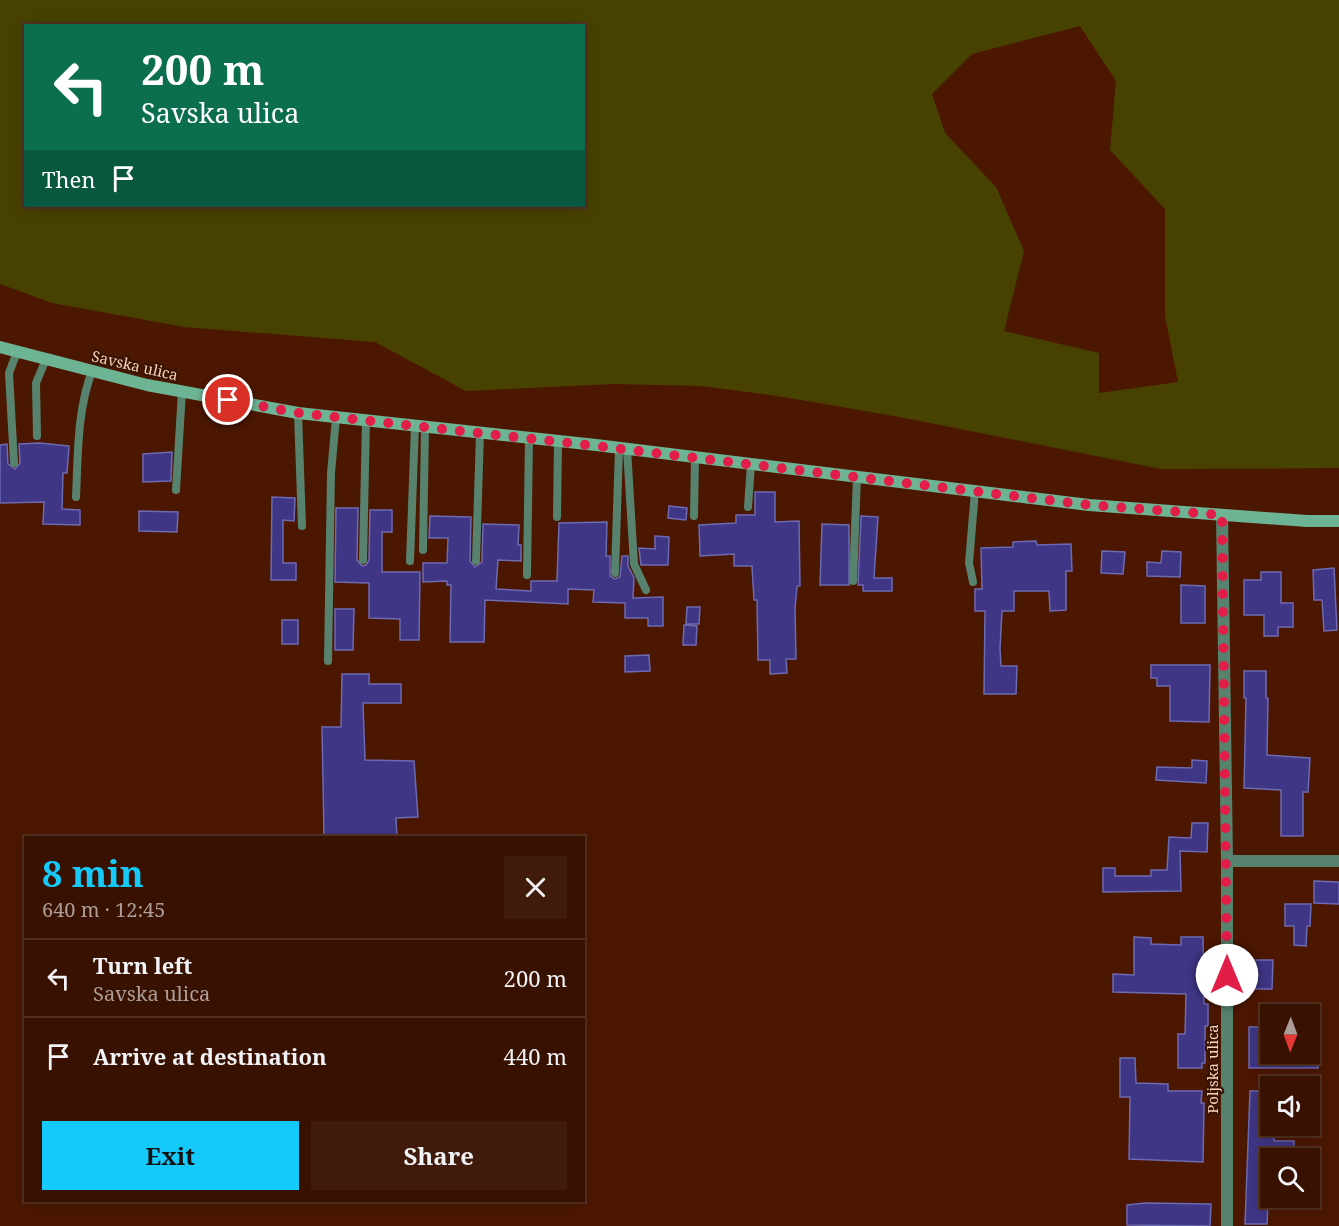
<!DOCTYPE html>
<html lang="en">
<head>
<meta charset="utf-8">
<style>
  :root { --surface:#391100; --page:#401a0a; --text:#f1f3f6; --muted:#ab9d99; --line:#533122; --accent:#15cafb }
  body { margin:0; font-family:"Noto Serif",serif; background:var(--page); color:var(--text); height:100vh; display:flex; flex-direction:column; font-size:22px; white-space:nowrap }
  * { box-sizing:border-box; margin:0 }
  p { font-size:20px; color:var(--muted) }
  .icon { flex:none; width:33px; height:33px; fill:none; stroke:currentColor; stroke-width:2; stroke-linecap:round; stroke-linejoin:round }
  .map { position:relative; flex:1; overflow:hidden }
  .sheet { position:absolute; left:24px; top:836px; width:561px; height:366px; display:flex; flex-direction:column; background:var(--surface); border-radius:0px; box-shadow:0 3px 15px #0003,0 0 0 2px var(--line) }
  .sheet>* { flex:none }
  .guide { position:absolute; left:24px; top:24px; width:561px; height:183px; border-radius:0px; box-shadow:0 3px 15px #0003,0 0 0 2px var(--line); background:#0b6e4f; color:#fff; overflow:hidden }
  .needle { width:39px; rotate:181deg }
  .buttons { position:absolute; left:1260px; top:1004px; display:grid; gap:12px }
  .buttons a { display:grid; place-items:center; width:60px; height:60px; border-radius:0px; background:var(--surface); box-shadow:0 3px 15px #0003,0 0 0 2px var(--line); font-size:30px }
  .pin { position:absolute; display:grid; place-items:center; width:51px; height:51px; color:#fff; margin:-26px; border:3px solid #fff; border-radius:50%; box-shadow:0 2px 6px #0007 }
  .me { position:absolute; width:66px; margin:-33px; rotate:0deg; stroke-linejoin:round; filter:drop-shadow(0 0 4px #0008) }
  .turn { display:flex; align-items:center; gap:21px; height:126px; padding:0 18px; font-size:27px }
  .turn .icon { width:78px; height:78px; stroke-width:2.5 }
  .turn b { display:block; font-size:42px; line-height:51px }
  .then { display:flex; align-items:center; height:57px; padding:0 18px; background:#0003; gap:12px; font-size:22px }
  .round { display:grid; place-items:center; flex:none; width:63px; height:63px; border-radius:0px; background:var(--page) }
  .head { display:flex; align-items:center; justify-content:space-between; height:102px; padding:0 18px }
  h1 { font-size:36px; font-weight:700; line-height:45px; color:var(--accent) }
  .primary-button { display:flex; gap:12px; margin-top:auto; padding:12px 18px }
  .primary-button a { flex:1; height:69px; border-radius:0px; background:var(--accent); color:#111; font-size:24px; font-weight:700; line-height:69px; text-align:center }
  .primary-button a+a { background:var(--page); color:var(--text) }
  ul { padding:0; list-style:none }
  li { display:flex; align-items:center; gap:18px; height:78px; padding:0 18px; border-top:2px solid var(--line) }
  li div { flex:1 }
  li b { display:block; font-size:22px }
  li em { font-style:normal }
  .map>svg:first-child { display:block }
  .green { fill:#484200; fill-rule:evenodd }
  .building { fill:#3f3685; stroke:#6d6ab1; stroke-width:1.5 }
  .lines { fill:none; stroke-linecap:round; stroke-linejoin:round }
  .lane { stroke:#57826e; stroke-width:8 }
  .street { stroke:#57826e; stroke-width:12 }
  .secondary { stroke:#6cb494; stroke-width:12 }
  .route { stroke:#e11d48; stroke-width:10; stroke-dasharray:0 18 }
  .labels { text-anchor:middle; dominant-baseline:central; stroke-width:4.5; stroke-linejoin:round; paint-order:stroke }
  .street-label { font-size:15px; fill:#fdd2bf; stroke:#391403 }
</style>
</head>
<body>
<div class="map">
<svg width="1339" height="1226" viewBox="0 0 1339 1226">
  <rect width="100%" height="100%" fill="#4c1700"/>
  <path class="green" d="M0 0H1339V468L1161 469 905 418 784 397 702 386 613 384 466 391 375 342 184 327 52 303 0 284ZM26 26H584V206H26ZM1080 26 1116 81 1110 150 1165 209V316L1178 382 1099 393V353L1004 331 1024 251 996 187 945 133 932 94 972 54Z"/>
  <path class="building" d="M39 443 69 446 67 473H63L62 509 80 510V525L43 524 44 502 0 503V445L7 444 8 464 15 469 20 463 19 444Z
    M172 452 171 481 143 482V454Z
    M755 492H775V522L799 521 800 586H797L795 609 796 659H786L787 673 770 674V660H758L757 600H754L752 566H734V554L700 556 699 525 736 523V515H755Z
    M272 497 295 498 294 521 283 520V563H296V580H271Z
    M669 506 687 508 686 520 668 518Z
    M336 508H358L357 560 362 566 366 565 369 560 370 510H392V532H382V572H420L419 640H400V619L369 618V583L335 582Z
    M139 511 178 512 177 532 139 531Z
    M430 516 471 517 470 561 475 567 482 562 483 524 519 525 518 545H521V561L498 560 496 589 531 591V581H557L559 523 607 522 606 556H610V576L615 579 620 577 622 556H628V566L634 578 633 598 663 597V626H648V618H625V603L593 602 594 590 568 589V604L485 600 484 642H450L451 585H447V581L423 582V563H447L448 538H429Z
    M861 516 878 517 874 578H892V591H863V585H858Z
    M822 524 849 525V585H820Z
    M655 536 669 537 668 565H641L639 548 655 549Z
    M1036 541 1037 545 1071 544 1072 571H1066V610L1050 611 1049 591H1014V611H1002L1000 649 1001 666H1017L1016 694H984L985 611H975V589H982L981 548 1013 547V542Z
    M1102 551 1125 552 1123 574 1101 573Z
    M1162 551 1181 552 1180 577 1147 576V562L1161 563Z
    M1334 568 1337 630 1324 631 1322 600H1314L1313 570Z
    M1261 572H1281V603H1293V627H1278V636H1264V615H1244V580H1261Z
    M1181 585 1205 586V623H1181Z
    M687 607H700L699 624H686Z
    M335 609H354L353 650H335Z
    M282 620H298V644H282Z
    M684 625 697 626 696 645H683Z
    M649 655 650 671 625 672V656Z
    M1151 665H1210L1209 722 1170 721V686H1157V678H1151Z
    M1244 671H1266V698H1268L1267 755 1310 758 1308 792H1303V836H1281V790L1244 788 1246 698H1244Z
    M342 674H369V684H401V703H363L365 760 414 761 418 817 396 818 397 837H324L322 727H341Z
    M1192 760 1207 761 1206 783 1156 780 1157 767 1192 768Z
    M1192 823H1208L1207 852 1180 851 1181 891 1103 892V868H1115V876H1151V870H1167L1169 837 1191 838Z
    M1314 881 1339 882V904L1314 903Z
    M1285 904H1311L1310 926H1307L1306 946 1294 945V926H1285Z
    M1134 937 1151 938V944L1181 945V937H1203L1204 1004H1208V1026H1205V1063H1202V1068H1178V1034H1185L1186 994 1113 992V974L1134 975Z
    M1250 960H1273L1272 989H1250Z
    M1249 1027H1270V1053H1318V1068H1249Z
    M1120 1058H1135L1136 1083 1168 1084V1091H1202L1201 1103H1204L1203 1162 1129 1159 1130 1097H1120Z
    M1250 1091H1270V1126H1274V1141H1294V1158H1270L1267 1224H1245Z
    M1146 1203 1211 1204 1210 1226 1127 1225V1205Z"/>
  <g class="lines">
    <path class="lane" d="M298 413 302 526
      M37 436 36 383 46 359
      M627 449 634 564 646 590
      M14 463 9 373 17 352
      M176 490 182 391
      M76 497C78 455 77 411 92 371
      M748 507 751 464
      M694 516 695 458
      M557 517 558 441
      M423 550 425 427
      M363 560 366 421
      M410 561 415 426
      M476 561 480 433
      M615 573 619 448
      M527 575 529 438
      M853 581 857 477
      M973 582 969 563 975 491
      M328 661 331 473 336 418"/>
    <path class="street" d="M1222 515 1227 861V1226
      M1227 861H1339"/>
    <path class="secondary" d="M0 347 147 385 298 413 596 445 1089 505 1307 521H1339"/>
  </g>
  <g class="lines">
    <path class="route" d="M228 400 298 413 596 446 1089 505 1222 515 1227 975"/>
  </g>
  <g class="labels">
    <g class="street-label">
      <text transform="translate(135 365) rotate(13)">Savska ulica</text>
      <text transform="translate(1212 1069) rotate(-90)">Poljska ulica</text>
    </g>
  </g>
</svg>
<div class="buttons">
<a><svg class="needle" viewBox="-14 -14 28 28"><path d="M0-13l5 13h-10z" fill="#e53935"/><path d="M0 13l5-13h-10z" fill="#ab9d99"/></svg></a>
<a><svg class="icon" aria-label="sound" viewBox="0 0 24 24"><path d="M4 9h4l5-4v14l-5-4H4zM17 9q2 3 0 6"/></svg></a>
<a><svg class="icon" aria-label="search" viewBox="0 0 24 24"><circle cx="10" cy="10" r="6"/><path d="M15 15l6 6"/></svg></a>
</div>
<div class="pin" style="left:228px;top:400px;background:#d93025"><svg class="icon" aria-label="arrive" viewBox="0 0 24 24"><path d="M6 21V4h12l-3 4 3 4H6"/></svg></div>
<svg class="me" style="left:1227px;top:975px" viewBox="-20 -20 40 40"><circle r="19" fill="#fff"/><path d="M0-13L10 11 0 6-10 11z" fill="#e11d48"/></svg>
<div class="guide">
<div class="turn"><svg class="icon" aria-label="left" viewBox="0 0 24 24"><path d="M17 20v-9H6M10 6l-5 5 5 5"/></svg><div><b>200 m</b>Savska ulica</div></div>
<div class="then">Then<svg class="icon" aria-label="arrive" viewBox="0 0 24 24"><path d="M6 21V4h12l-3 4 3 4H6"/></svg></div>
</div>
<section class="sheet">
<div class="head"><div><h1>8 min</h1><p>640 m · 12:45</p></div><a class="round"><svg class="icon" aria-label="close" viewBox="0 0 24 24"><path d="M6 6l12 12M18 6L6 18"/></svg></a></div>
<ul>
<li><svg class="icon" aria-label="left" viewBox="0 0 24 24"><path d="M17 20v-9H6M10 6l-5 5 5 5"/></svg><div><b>Turn left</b><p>Savska ulica</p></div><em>200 m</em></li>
<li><svg class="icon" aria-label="arrive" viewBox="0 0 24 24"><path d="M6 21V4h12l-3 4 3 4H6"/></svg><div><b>Arrive at destination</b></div><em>440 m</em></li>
</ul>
<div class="primary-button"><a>Exit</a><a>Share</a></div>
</section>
</div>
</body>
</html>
